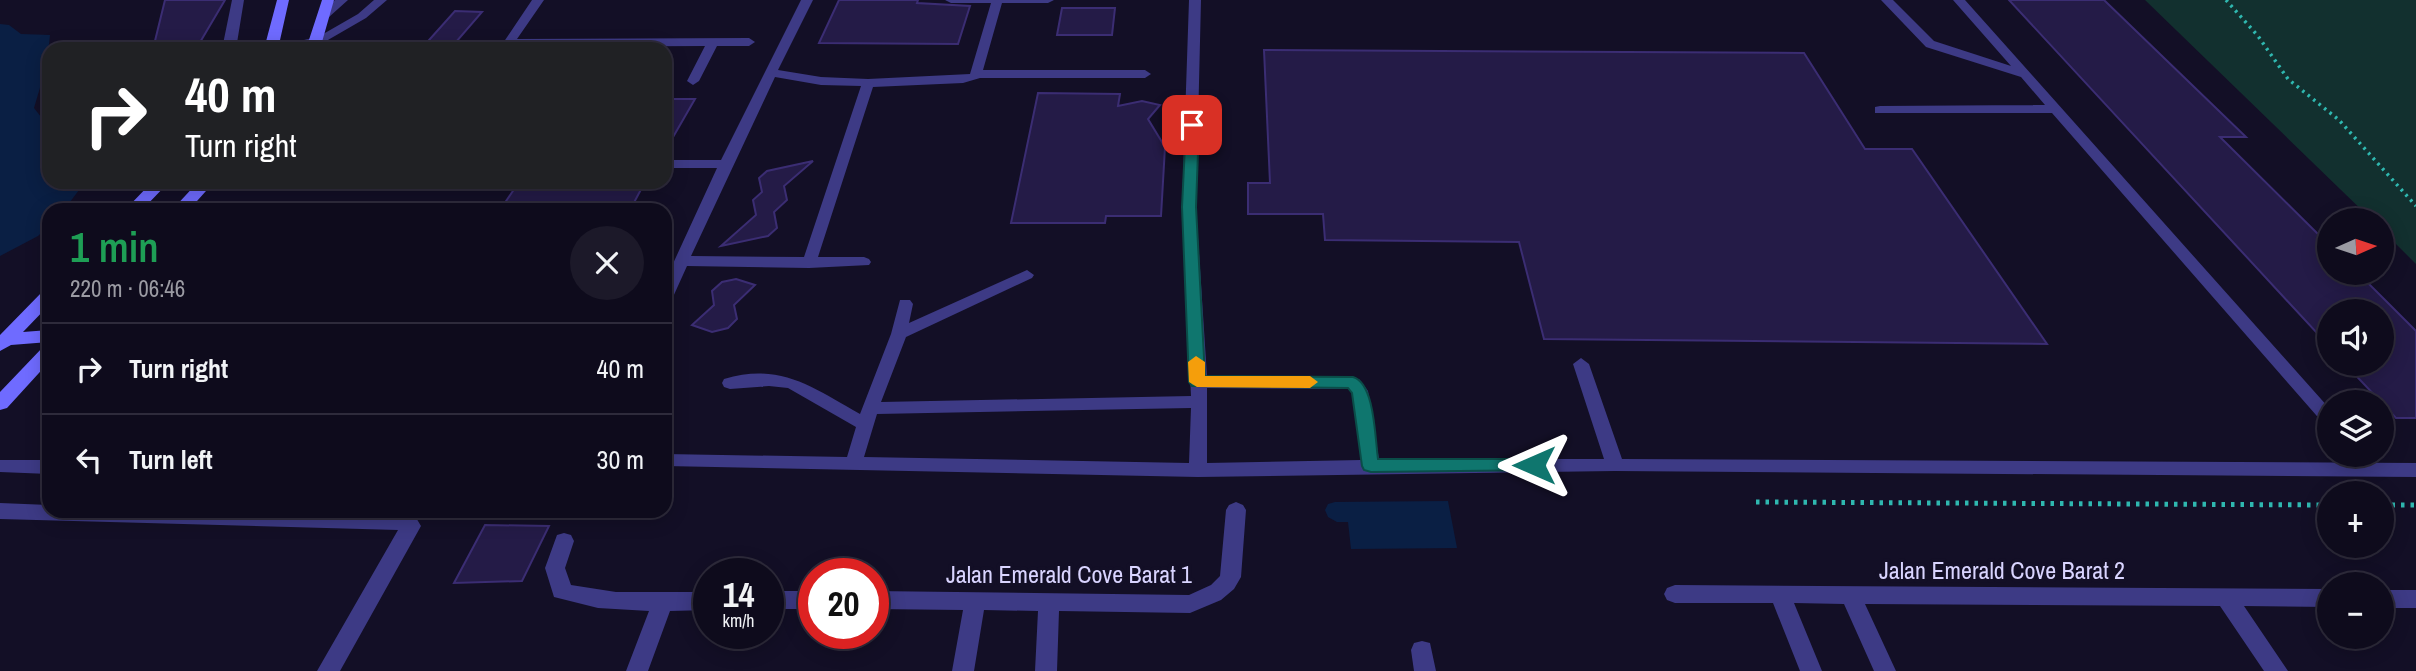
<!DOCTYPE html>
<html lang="en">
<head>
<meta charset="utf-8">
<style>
  :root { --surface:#0e0b1c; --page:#1c1929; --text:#f1f3f6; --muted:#9b9ba3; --line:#2e2b3b }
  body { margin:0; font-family:"Archivo Narrow",sans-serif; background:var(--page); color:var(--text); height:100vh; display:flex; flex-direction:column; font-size:26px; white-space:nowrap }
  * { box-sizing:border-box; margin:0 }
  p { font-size:23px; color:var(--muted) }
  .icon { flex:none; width:38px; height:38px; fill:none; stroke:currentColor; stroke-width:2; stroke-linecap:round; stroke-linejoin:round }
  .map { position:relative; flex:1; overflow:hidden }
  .drawer { position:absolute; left:42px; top:203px; width:630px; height:315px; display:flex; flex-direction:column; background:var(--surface); border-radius:21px; box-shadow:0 4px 18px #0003,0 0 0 2px var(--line) }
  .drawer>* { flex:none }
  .top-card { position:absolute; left:42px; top:42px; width:630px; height:147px; border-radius:21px; box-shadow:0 4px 18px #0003,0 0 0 2px var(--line); background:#202124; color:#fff; overflow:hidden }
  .needle { width:46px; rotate:87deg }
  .buttons { position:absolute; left:2317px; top:208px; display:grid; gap:14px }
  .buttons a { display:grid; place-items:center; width:77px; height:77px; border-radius:50%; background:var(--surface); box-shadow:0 4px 18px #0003,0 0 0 2px var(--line); font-size:35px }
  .speed { position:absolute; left:693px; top:558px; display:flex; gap:14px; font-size:35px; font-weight:700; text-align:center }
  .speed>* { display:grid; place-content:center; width:91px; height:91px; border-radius:50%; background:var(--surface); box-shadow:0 4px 18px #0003,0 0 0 2px var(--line); line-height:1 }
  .speed small { font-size:18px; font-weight:400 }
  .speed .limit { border:10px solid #d22; background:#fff; color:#111 }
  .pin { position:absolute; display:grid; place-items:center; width:60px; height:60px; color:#fff; margin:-30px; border-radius:14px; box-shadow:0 4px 10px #0006 }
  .me { position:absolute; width:77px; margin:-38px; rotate:270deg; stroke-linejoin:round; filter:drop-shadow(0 0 5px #0008) }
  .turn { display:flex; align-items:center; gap:24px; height:147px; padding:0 28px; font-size:32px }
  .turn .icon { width:91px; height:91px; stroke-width:2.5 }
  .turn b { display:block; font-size:49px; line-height:60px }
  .round { display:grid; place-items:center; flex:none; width:74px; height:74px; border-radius:37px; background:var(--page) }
  .summary { display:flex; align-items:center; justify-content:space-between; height:119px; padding:0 28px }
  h1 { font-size:42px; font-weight:600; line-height:52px; color:#1e9e55 }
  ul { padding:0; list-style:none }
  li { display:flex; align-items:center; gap:21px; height:91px; padding:0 28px; border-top:2px solid var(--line) }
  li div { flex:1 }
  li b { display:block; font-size:26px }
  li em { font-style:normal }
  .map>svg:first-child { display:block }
  .green { fill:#12302f }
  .water { fill:#0a1f44 }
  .building { fill:#241b47; stroke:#3b2d73; stroke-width:2 }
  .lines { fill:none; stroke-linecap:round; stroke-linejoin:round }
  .path-far1 { stroke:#2fb8b0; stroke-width:3.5; stroke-dasharray:2.5 4.5; stroke-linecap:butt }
  .path { stroke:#2fb8b0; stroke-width:5; stroke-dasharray:3.5 6; stroke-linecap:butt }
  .lane { fill:#3d3a85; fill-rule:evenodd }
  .street { fill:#3d3a85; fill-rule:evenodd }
  .secondary { fill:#6f6bff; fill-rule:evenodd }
  .route { fill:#0f766e; stroke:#0a4d48; stroke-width:2 }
  .slow { fill:#f59e0b }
  .labels { text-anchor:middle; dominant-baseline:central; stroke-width:7; stroke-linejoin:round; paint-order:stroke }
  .near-street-label { font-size:24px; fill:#d9d4ff; stroke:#130f26 }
</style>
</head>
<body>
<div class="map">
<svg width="2416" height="671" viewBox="0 0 2416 671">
  <rect width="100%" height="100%" fill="#130f26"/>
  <path class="green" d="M2145 0H2416V264L2382 230V220H2372Z"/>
  <path class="water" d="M0 24 9 25 21 34 50 35 47 64 34 108 49 127V182H85L64 210H49V225L38 236 0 256Z
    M1448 501 1457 548 1351 549 1348 522H1337L1328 517 1325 510 1328 504 1335 502Z"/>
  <path class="building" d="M165 0H225L196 49H153Z
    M839 0H918L917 3 970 6 958 44 819 43Z
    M2009 0H2104L2246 137H2220L2329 245V273H2358L2416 331V418H2396L2345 364H2382V312H2329V346Z
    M1062 8H1115L1112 35H1057Z
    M455 11 482 12 450 49H421Z
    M1264 50 1804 53 1865 149H1912L2047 344 1544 339 1519 242 1325 240 1323 214H1248V183H1270Z
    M1038 93 1120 94 1118 106 1142 101 1160 105 1148 119 1165 147 1161 216H1106L1105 223H1011Z
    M665 99H695L665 151Z
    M813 161 784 186 787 200 774 212 777 228 768 236 721 246 756 215 753 200 762 192 759 178 767 171Z
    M519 182H645L630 210H500Z
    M736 279 755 285 734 305 737 319 728 328 712 332 692 325 714 305 712 291 722 282Z
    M485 525 549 526 522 581 454 583Z"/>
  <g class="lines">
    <path class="path-far1" d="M2226 0 2258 36 2288 79 2339 120 2416 206"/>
    <path class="path" d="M1756 502 2329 505
      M2382 505H2416"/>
    <path class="lane" d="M335 0H348L329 17H321V13Z
      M374 0H387L366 18 321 44 317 45 311 41 358 14Z
      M532 0H544L517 39 749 38 755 42 749 46H717L699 81 693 85 687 81 705 46 513 47 511 49H499Z
      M801 0H813L778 70 821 77 868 79 970 74 991 3H951L945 0H1054L1048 3H1002L983 70H1145L1151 74 1145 78H980L963 83 873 87 818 257H864L869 259 871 262 869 265 809 268 687 266 673 297 665 302V281L717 168H665V160H721ZM775 77 821 85 861 86 804 257 691 256Z
      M1189 0H1201L1196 207 1207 376 1359 379 1368 391 1379 459H1604L1573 364 1581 358 1589 364 1622 459 2416 463V477L1615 471 1198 477 665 466V454L847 457 856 427 788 388 769 386 730 389 724 387 722 383 724 379C781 362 813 388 860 414L891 334 900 300H910L913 304 909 323 1027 270 1034 275 1032 278 906 337 881 402 1191 396 1182 207ZM1207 388 1349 389 1352 393 1361 460 1207 463ZM1191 408 1189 463 864 457 877 414Z
      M1881 0H1893L1934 41 2011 66 1953 0H1965L2329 408V425L2323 423 2052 113H1875V107L1880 106 2045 105 2021 77 1926 47Z
      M0 460H49V474L0 472Z"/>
    <path class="street" d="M232 0H244L236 49H222Z
      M317 37 322 38V44L300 49H276L278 46Z
      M1236 502 1243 505 1246 510 1241 577 1234 589 1221 600 1190 613 1059 611 1057 671H1035L1038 611 984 610 974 671H952L963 610 873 609V591L1189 595 1211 585 1220 576 1226 510 1229 505Z
      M0 503 49 505V511H290L408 514 415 516 421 526 340 671H317L398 530 0 519Z
      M564 533 571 535 574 541 565 568 571 585 616 592H709V610L670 611 648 671H626L649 611 598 608 554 597 545 568 557 535Z
      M1675 585 2329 589V607L2244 606 2288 671H2264L2220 606 1865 604 1896 671H1874L1844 604 1794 603 1822 671H1800L1773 603H1675L1667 600 1664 594 1667 588Z
      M2382 590H2416V608H2382Z
      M768 591H814V609H768Z
      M1422 641 1430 643 1436 671H1414L1411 650 1414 643Z"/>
    <path class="secondary" d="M277 0H289L278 49H264Z
      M322 0H334L320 49H306Z
      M152 182H169L142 210H125Z
      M198 182H214L189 210H172Z
      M49 290V305L23 332 49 330V342L11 345 0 351V335L43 291Z
      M49 345V362L7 408 0 410V392L43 347Z"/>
  </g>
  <path class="route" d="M1192 121 1199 125 1196 207 1205 376 1353 377C1375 383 1375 439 1378 459H1534L1540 461 1543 465 1540 470 1371 472 1364 470 1362 466 1352 393 1348 388 1192 386 1189 382 1182 207 1186 125Z"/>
  <path class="slow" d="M1196 356 1205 362V376H1310L1318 382 1310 388 1197 387 1189 382 1188 362Z"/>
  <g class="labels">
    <g class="near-street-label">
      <text x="2002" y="570">Jalan Emerald Cove Barat 2</text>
      <text x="1069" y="574">Jalan Emerald Cove Barat 1</text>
    </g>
  </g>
</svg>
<div class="buttons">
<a><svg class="needle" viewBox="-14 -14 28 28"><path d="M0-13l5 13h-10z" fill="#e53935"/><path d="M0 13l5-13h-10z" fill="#9b9ba3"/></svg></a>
<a><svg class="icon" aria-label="sound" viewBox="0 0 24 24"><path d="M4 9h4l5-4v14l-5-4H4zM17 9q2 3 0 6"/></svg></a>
<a><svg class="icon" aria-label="layers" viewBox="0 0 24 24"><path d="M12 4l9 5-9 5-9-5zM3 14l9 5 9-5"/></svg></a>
<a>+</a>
<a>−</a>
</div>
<div class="speed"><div>14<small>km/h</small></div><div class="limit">20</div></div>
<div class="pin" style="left:1192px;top:125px;background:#d93025"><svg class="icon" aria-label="arrive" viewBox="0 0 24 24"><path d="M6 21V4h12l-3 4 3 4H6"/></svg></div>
<svg class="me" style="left:1534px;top:465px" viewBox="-20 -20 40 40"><path d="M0-17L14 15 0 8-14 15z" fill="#0f766e" stroke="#fff" stroke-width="4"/></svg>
<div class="top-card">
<div class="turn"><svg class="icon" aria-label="right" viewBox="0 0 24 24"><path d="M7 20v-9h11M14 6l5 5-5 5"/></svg><div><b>40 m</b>Turn right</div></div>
</div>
<section class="drawer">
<div class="summary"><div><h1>1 min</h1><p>220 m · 06:46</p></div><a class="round"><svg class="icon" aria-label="close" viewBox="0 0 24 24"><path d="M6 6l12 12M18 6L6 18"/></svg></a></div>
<ul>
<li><svg class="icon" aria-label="right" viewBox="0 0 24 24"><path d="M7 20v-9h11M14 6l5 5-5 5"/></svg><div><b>Turn right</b></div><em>40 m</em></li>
<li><svg class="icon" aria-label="left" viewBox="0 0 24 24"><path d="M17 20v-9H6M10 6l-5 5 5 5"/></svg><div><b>Turn left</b></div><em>30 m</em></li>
</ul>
</section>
</div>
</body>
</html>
